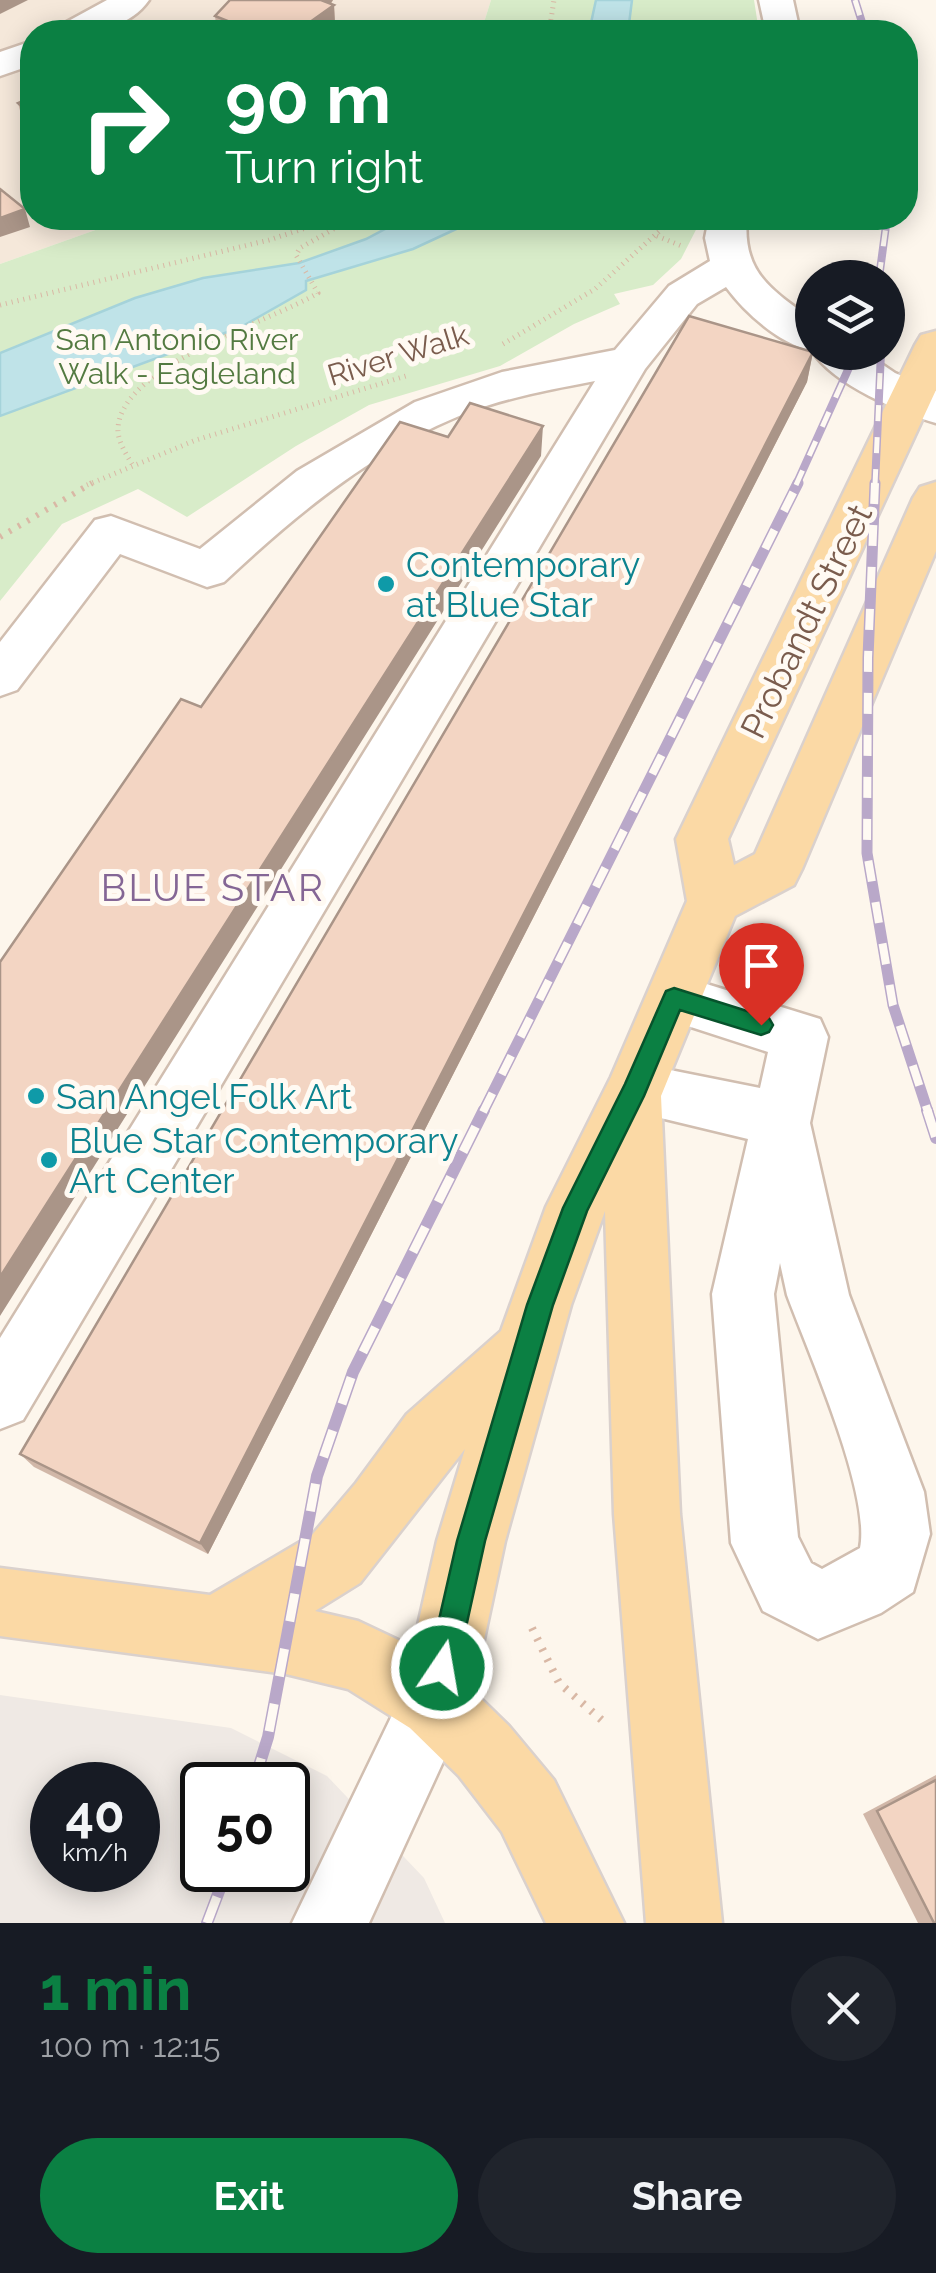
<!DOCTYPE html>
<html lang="en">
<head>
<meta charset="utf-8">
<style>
  :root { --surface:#171b24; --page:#20242c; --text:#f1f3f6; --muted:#9ea1a6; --accent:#0b8043 }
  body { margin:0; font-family:Raleway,sans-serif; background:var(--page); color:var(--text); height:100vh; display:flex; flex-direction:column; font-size:38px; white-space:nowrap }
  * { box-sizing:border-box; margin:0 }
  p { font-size:32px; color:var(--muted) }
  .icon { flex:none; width:55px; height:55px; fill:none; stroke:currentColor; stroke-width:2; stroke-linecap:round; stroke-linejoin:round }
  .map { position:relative; height:1923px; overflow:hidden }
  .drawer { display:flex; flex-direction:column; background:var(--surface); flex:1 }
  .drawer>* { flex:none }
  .banner { position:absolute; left:20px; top:20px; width:898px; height:210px; border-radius:40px; box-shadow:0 5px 25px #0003; background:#0b8043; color:#fff; overflow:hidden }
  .buttons { position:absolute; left:795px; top:260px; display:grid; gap:20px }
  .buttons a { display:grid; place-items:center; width:110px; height:110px; border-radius:50%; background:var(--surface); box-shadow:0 5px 25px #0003; font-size:50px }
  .speed { position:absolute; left:30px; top:1762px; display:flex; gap:20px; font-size:50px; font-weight:700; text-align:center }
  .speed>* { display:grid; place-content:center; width:130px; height:130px; border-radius:50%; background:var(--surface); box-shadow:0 5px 25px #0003; line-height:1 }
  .speed small { font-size:25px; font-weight:400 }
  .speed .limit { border:5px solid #111; border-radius:15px; background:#fff; color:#111 }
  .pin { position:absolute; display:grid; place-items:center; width:85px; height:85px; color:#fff; margin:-102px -42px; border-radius:50% 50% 50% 0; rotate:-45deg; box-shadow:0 0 10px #0007 }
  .pin .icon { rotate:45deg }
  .me { position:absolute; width:110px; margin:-55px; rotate:12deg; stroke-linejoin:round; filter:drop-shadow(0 0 8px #0008) }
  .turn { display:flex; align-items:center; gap:35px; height:210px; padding:0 40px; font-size:45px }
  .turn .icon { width:130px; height:130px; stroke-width:2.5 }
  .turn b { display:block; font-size:70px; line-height:85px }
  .round { display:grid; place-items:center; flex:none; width:105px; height:105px; border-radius:52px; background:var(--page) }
  .headline { display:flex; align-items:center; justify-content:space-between; height:170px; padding:0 40px }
  h1 { font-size:60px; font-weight:700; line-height:75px; color:var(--accent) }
  .primary-button { display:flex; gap:20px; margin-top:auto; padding:20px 40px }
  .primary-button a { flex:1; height:115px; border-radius:60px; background:var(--accent); color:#fff; font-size:40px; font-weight:700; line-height:115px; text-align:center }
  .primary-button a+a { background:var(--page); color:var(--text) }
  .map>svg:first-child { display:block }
  .residential { fill:#f5e8da }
  .industrial { fill:#efe9e4; fill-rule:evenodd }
  .green { fill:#d8ecc9 }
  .water { fill:#bfe3e8; stroke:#a5d3da; stroke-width:2.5 }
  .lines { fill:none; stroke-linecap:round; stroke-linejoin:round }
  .minor-casing { stroke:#d1beb0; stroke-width:5 }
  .major-casing { stroke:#dad1cd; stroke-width:5 }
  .path-far2 { stroke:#d9b8a5; stroke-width:5; stroke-dasharray:1 5; stroke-linecap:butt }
  .path-far1 { stroke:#d9b8a5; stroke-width:6; stroke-dasharray:2.5 8; stroke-linecap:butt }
  .path { stroke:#d9b8a5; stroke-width:8; stroke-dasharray:2.5 9; stroke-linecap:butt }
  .minor { fill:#fff; fill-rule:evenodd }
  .major { fill:#fbd9a5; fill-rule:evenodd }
  .rail-far2-casing { stroke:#b9a8c9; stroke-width:8 }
  .rail-far1-casing { stroke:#b9a8c9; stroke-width:11 }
  .rail-casing { stroke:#b9a8c9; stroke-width:12 }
  .rail-far2 { stroke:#fffaf3; stroke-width:5; stroke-dasharray:16; stroke-linecap:butt }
  .rail-far1 { stroke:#fffaf3; stroke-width:8; stroke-dasharray:21; stroke-linecap:butt }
  .rail { stroke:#fffaf3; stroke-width:9; stroke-dasharray:28; stroke-linecap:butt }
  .wall { fill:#d1b7a8 }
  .shaded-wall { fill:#aa9588 }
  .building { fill:#f3d5c3; stroke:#aa9588; stroke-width:2.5 }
  .route { fill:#0b8043; stroke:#07532c; stroke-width:2.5 }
  .culture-dot { fill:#0f9aa8; stroke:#fffaf3; stroke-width:4 }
  .labels { text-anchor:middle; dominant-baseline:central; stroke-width:10; stroke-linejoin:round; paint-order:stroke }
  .far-park-label { font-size:30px; fill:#537a41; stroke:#fffaf3 }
  .far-street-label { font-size:30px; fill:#7a5c4d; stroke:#fffaf3 }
  .culture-label { font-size:35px; fill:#0d838f; stroke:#fffaf3; text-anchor:start }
  .street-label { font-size:35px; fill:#7a5c4d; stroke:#fffaf3 }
  .neighbourhood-label { font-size:38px; letter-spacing:2.5px; fill:#846695; stroke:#fffaf3 }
</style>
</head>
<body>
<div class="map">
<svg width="936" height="1923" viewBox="0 0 936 1923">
  <rect width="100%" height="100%" fill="#fdf6ec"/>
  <path class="residential" d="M0 0H491L481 32H32V218H129L0 264Z"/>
  <path class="industrial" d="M0 1695 231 1728 327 1776 424 1878 445 1923H0ZM52 1785H138V1870H52ZM202 1785H288V1870H202Z"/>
  <path class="green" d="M491 0H754L759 32H481Z
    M129 218H702L681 259 653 285 614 294 620 304 574 324 500 366 369 405 296 446 187 517 138 489 62 524 0 601V264Z"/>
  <path class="water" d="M596 0H632L628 32H589Z
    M406 218H480L413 249 306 281V290L241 327 0 416V353L135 298 203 278 299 263 366 239Z"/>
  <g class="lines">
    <defs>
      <path id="minor" d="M107 0H149C129 29 90 34 58 32L63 24Z
        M759 0H793L800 32H766Z
        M32 41V65L0 76V52Z
        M709 218H747C742 272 771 290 812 319V351C780 344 746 314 726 287L697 304 645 369 23 1420 0 1429V1338L595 381C553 389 509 397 469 412 376 448 295 515 224 582L207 587 120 554 17 690 0 696V642L95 520 111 516 200 549 297 471 415 402 502 372 615 350 669 286 710 261 705 238Z
        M813 352H864L895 373 936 391V423C901 413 833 384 813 352Z
        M674 974 820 1019 828 1037 810 1123 849 1295 924 1492 930 1534 913 1592 881 1613 818 1639 763 1611 731 1543 712 1294 748 1139 615 1107 606 1089 615 1071 635 1063 760 1088 768 1052 654 1015 646 998 654 981ZM780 1263 787 1295C808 1352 871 1493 860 1548L822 1569 811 1563 798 1537 774 1294Z
        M435 1668 460 1678 470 1703 369 1923H292L410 1678Z"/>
      <path id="major" d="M936 331V390L728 839 734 865 755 854 913 498 920 487 936 482V551L802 869 794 885 735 916 661 1096 680 1514 722 1923H646L614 1514 605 1211 571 1305 505 1541 473 1691 509 1726 554 1780 624 1923H546L502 1832 459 1776 410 1728 348 1689 286 1674 0 1636V1568L210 1595 312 1535 356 1483 407 1414 501 1331 546 1207 611 1077 687 901 676 839 915 345 921 335ZM465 1449 437 1541 413 1647 358 1621 315 1611 360 1583Z"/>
    </defs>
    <use href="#minor" class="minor-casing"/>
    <use href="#major" class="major-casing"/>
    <path class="path-far2" d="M549 32 554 0
      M657 236 684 247
      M0 305 269 240 336 218
      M503 344 595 289 674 218
      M132 464C126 454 117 440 118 428 122 365 270 322 318 293L296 255 300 248 353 218
      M87 485 196 440 406 376"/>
    <path class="path-far1" d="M0 537 92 483"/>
    <path class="path" d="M532 1628 559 1683 604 1722"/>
    <use href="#minor" class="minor"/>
    <use href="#major" class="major"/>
    <defs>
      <path id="rail-far2" d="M855 0 865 32
        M879 278 887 218
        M796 485 856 352
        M875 485 881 352"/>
      <path id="rail-far1" d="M875 483 868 658 867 853 893 1005 928 1112
        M483 1112 798 483"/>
      <path id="rail" d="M927 1110 936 1138
        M253 1785 268 1737 317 1476 353 1372 484 1110
        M207 1923 227 1870"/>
    </defs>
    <use href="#rail-far2" class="rail-far2-casing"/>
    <use href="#rail-far1" class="rail-far1-casing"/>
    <use href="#rail" class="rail-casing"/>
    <use href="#rail-far2" class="rail-far2"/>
    <use href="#rail-far1" class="rail-far1"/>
    <use href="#rail" class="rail"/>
  </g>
  <path class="wall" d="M230 0H333L331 4 334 5 335 24 323 32H217L215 16Z
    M32 97V130L23 122 18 103Z
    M813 352 807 382 208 1554 34 1467 20 1454Z
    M936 1775V1923H918L863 1814Z"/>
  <path class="shaded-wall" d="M0 0H28L0 14Z
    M318 0H333L324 12 334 5 335 24 323 32H296Z
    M25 209 30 227 0 237V218Z
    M813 352 807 382 208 1554 200 1543Z
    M543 426 541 456 0 1316V1277Z"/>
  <path class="building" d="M230 0H321L334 5 296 32H255L215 16Z
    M32 97V115L18 103Z
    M0 189 25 209 0 218Z
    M689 316 813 352 200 1543 20 1454Z
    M470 403 543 426 0 1277V962L181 699 201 707 400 422 448 437Z
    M936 1780V1923H934L877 1811Z"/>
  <path class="route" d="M674 988 769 1018 773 1025 769 1032 761 1035 680 1010 644 1096 587 1211 553 1305 485 1541 457 1668 453 1679 442 1683 432 1679 428 1668 457 1541 527 1305 563 1208 625 1084 666 991Z"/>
  <g class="culture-dot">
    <circle cx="386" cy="584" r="10"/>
    <circle cx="36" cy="1096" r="10"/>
    <circle cx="49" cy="1160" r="10"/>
  </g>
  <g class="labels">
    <g class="far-park-label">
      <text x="177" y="339">San Antonio River<tspan x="177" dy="34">Walk - Eagleland</tspan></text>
    </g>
    <g class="far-street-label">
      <text transform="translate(398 355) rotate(-17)">River Walk</text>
    </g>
    <g class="culture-label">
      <text x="406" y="564">Contemporary<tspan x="406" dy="40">at Blue Star</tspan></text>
      <text x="56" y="1096">San Angel Folk Art</text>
      <text x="69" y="1140">Blue Star Contemporary<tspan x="69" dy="40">Art Center</tspan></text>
    </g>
    <g class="street-label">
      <text transform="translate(806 621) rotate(-64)">Probandt Street</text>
    </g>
    <g class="neighbourhood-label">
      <text x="213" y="887">BLUE STAR</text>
    </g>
  </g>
</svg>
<div class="buttons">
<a><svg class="icon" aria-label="layers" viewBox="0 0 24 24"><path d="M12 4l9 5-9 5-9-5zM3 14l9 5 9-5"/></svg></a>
</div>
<div class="speed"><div>40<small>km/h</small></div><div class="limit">50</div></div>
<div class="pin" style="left:761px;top:1025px;background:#d93025"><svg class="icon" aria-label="arrive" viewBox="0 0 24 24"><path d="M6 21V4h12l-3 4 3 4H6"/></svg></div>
<svg class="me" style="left:442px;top:1668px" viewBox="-20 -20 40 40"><circle r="17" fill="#0b8043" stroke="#fff" stroke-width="3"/><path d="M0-11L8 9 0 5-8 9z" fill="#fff"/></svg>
<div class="banner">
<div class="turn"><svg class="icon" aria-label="right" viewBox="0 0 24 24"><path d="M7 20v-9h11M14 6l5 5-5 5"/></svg><div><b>90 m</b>Turn right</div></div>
</div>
</div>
<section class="drawer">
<div class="headline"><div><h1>1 min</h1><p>100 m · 12:15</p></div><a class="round"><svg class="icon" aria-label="close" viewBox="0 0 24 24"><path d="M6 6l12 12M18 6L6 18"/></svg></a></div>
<div class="primary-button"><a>Exit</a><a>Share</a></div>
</section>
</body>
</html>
